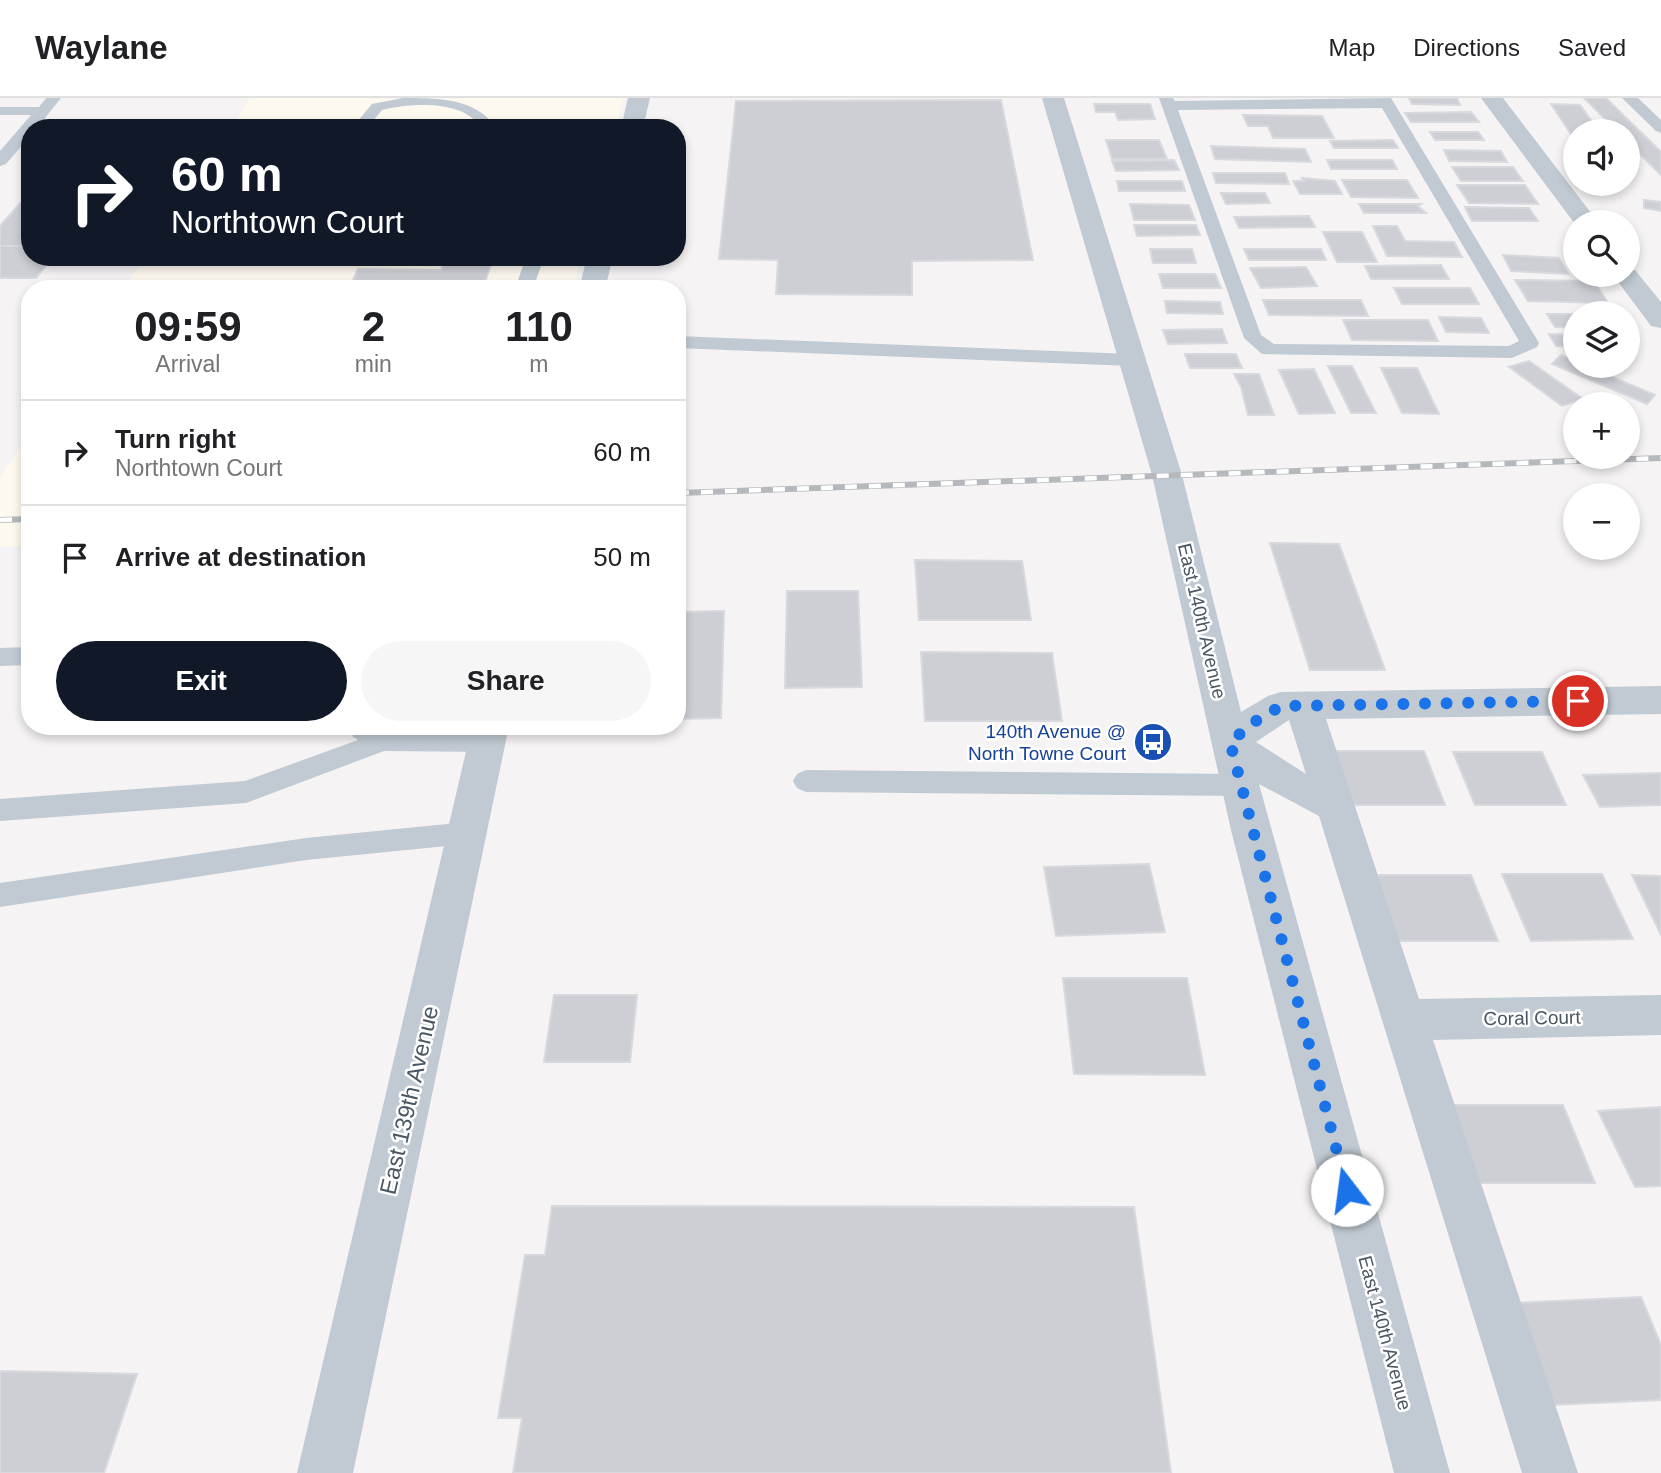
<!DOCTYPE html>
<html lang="en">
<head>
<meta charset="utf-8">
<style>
  :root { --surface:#fff; --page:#f6f6f6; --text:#202124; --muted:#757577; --line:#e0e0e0; --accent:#111827 }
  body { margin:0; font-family:Helvetica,sans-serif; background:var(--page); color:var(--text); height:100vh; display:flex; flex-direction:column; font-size:26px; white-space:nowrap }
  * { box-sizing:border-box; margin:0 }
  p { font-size:23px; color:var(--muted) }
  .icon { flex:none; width:38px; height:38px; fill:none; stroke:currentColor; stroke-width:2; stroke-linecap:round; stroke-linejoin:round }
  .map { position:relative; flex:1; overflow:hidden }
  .drawer { position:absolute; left:21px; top:182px; width:665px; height:455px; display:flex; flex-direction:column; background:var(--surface); border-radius:28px; box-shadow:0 4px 10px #0003 }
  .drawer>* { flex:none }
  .top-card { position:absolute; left:21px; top:21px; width:665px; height:147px; border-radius:28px; box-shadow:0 4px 10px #0003; background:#111827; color:#fff; overflow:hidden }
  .buttons { position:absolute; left:1563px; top:21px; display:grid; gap:14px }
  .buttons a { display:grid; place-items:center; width:77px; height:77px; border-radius:50%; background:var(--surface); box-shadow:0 4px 10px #0003; font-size:35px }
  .pin { position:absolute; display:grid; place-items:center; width:60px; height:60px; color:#fff; margin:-30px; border:4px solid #fff; border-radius:50%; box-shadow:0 2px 7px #0007 }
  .me { position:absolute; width:77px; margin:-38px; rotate:345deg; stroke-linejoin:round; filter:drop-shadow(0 0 5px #0008) }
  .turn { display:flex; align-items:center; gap:24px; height:147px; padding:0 35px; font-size:32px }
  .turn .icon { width:91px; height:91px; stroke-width:2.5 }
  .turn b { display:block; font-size:49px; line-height:60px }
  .eta { display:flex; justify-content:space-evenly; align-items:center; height:119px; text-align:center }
  .eta b { font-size:42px; font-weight:600; line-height:49px }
  .primary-button { display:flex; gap:14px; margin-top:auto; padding:14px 35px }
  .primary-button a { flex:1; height:80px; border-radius:42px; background:var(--accent); color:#fff; font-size:28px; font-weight:600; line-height:80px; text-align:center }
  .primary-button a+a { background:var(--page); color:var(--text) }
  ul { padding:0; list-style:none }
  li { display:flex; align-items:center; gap:21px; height:105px; padding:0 35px; border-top:2px solid var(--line) }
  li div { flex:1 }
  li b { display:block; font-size:26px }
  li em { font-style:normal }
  header { display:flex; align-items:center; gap:42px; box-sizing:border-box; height:98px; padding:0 35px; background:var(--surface); border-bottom:2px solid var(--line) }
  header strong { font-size:33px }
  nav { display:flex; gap:38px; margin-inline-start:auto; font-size:24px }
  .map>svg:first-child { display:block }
  .commercial { fill:#fdf9ef }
  .building { fill:#cdcfd5; stroke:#d7d9de; stroke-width:2 }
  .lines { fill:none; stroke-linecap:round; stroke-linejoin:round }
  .service { fill:#c1cad2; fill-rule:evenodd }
  .minor { fill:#c1cad2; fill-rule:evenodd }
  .rail-casing { stroke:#b5b8bd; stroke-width:6 }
  .rail { stroke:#fff; stroke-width:4.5; stroke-dasharray:12; stroke-linecap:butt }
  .route { stroke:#1a73e8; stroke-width:12; stroke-dasharray:0 21.6 }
  .labels { text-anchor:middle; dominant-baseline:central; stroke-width:5; stroke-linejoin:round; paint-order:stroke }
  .street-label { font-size:19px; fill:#4a5661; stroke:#fff }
  .transit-label { font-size:19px; fill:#164399; stroke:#fff; text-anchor:end }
  .near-street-label { font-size:23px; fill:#4a5661; stroke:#fff }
</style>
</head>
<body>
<header>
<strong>Waylane</strong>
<nav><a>Map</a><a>Directions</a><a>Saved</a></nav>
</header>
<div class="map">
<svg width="1661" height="1375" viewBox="0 0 1661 1375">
  <rect width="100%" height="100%" fill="#f5f3f3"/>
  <path class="commercial" d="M250 0H623L615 30H231Z
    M145 159H581L573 191H124Z
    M30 334V448L0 449V379Z"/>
  <path class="building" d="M1409 0H1457L1460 7 1412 6Z
    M1584 0H1606L1661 54V77L1628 44V33H1617Z
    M1001 2 1033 162 912 163V197L776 196 778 162 719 161 736 3Z
    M1094 6H1150L1155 21 1118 22 1115 14H1096Z
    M1551 6 1580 7 1599 33H1575V42Z
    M1471 14 1479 24H1411L1405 15Z
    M1243 17 1322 18 1334 40H1273L1268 28H1248Z
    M1430 34H1478L1484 42H1435Z
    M1106 42H1159L1167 61H1112Z
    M1393 42 1398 50H1334L1330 43Z
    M1211 48 1305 51 1311 64 1215 61Z
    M1444 52 1501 53 1507 64 1449 63Z
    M1174 62 1179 72 1116 73 1112 63Z
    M1327 62H1392L1397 71H1331Z
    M1452 69H1513L1523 83H1461Z
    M1213 75H1285L1289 86 1216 85Z
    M1302 80 1335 83 1342 96H1300L1293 83H1304Z
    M1342 82H1407L1418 100 1351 99Z
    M1117 83H1182L1185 93H1119Z
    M1457 87H1525L1538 106 1469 105Z
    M30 94V148H0V128Z
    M1221 95H1265L1270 105 1226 106Z
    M1644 102 1661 104V113L1644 110Z
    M1130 106 1189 107 1195 122H1134Z
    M1359 106H1421L1418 108 1426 115H1364Z
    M1465 109 1529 110 1538 123H1472Z
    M1309 118 1315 129 1239 130 1234 119Z
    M1134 127H1196L1200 137 1137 138Z
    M1373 128H1397L1405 143 1454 144 1462 159 1387 158Z
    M1323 134H1362L1377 164H1337Z
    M0 148H30V159H53L36 180H0Z
    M1150 151H1192L1196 165H1153Z
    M1244 151H1321L1326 162H1249Z
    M1503 157 1559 160 1568 176 1511 173Z
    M445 159H493L483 191H349L358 171 441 172Z
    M1441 167 1449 181H1371L1365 168Z
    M1306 169 1317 188 1261 190 1250 170Z
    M1159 176H1215L1221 190H1163Z
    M1515 182 1594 183 1608 205 1528 203Z
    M1394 190H1470L1479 206H1402Z
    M1263 202H1361L1368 218 1269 217Z
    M1165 203 1220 204 1223 216 1167 215Z
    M1547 216H1575V229H1555Z
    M1439 219 1481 220 1489 235 1446 234Z
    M1343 222H1428L1438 243 1352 242Z
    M1222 231 1227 245 1168 246 1163 232Z
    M1549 236 1575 237V249L1556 248Z
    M1185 256H1236L1242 270H1190Z
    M1561 257 1575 263V268H1586L1655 297 1647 306 1552 266Z
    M1529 263 1583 301 1562 308 1509 269Z
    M1328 268H1352L1376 315H1351Z
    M1381 270H1417L1439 316 1402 315Z
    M1314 271 1335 315 1299 316 1279 272Z
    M1234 276H1259L1274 317H1248L1241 289Z
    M1270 445 1339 446 1385 572H1310Z
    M915 462 1022 463 1031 522H919Z
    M787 493H858L862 589 785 590Z
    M724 513 721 620 677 621V514Z
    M921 554 1052 555 1062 623H925Z
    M1331 653H1424L1445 707H1349Z
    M1453 654H1542L1566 707H1475Z
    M1661 675V707L1600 709 1583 677Z
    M1149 766 1165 834 1056 838 1044 769Z
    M1502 776H1602L1633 841 1531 843Z
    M1372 777H1471L1498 843H1395Z
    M1632 777 1661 778V837Z
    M1063 880H1187L1205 977 1074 976Z
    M554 897H637L630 964H544Z
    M1449 1007H1563L1595 1085H1475Z
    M1661 1009V1088L1635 1089 1598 1013Z
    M552 1108 1134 1109 1171 1375H513L522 1320H498L525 1157H545Z
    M1641 1199 1661 1247V1302L1551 1307 1513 1205Z
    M0 1273 137 1276 104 1375H0Z"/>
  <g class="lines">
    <path class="service" d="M46 0H61L37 30H30V38L6 66 0 68V53L31 17H0V9H39Z
      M403 0C437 0 477 0 496 30H481C464 1 410 5 382 12L367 30H352L372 6Z
      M1159 0H1173L1175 3 1391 0 1539 245 1537 249 1512 260 1262 256 1244 240ZM1382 10 1519 243 1509 248 1274 246 1261 237 1178 12Z
      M1622 0H1638L1661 22V35L1656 33Z
      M526 159H544L533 191H515Z
      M677 238 1132 256 1142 262 1132 268 677 250Z
      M30 549V567L0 568V550Z
      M350 628H377L386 633 487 634 496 637 500 644 496 651 487 654 384 653 246 705 0 723V701L245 683 358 642 353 639Z
      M806 672 1240 676 1249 679 1253 687 1249 695 1240 698 806 694 797 690 793 683 797 676Z
      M467 724 477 727 481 735 477 743 467 746 306 762 0 809V785L306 740Z"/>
    <path class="minor" d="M628 0H650L643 30H621Z
      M1042 0H1064L1182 377 1241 614 1268 598 1281 594 1661 588V616L1326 621 1419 901 1661 897V937L1433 942 1578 1375H1522L1319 718 1259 686 1450 1375H1394L1231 732 1152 377ZM1289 622 1306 676 1256 644Z
      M1481 0H1503L1598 124 1575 126Z
      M587 159H613L605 191H579Z
      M1628 170 1635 172 1661 204V230L1651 228 1613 177H1628Z
      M472 628H509L353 1375H297Z"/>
    <defs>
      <path id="rail" d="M677 395 1661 360
        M0 422 30 421"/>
    </defs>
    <use href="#rail" class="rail-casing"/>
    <use href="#rail" class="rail"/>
  </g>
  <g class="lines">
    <path class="route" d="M1347 1092 1230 644 1256 623 1281 608 1578 603"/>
  </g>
  <defs>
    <symbol id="bus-disc" viewBox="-11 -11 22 22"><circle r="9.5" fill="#1a4fb4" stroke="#fff"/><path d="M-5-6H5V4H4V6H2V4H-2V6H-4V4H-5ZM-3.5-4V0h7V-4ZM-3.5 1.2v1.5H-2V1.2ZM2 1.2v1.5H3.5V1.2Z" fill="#fff"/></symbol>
  </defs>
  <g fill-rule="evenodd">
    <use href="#bus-disc" x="1131" y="622" width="44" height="44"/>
  </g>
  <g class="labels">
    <g class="street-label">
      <text transform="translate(1202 523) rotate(77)">East 140th Avenue</text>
      <text transform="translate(1532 920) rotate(-1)">Coral Court</text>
      <text transform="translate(1385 1235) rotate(75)">East 140th Avenue</text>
    </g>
    <g class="transit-label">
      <text x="1126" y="633">140th Avenue @<tspan x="1126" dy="22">North Towne Court</tspan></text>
    </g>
    <g class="near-street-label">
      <text transform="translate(409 1002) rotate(-77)">East 139th Avenue</text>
    </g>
  </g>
</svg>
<div class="buttons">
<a><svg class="icon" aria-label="sound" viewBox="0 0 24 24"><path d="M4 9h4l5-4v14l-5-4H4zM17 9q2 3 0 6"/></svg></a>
<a><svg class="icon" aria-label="search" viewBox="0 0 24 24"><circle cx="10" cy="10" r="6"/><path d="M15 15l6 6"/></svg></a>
<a><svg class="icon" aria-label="layers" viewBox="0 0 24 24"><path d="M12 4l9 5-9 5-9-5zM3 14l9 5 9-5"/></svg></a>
<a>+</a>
<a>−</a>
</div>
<div class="pin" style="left:1578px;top:603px;background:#d93025"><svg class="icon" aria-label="arrive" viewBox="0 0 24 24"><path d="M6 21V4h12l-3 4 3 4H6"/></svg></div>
<svg class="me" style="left:1347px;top:1092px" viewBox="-20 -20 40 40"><circle r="19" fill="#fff"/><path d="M0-13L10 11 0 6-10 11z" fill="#1a73e8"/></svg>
<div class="top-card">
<div class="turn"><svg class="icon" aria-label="right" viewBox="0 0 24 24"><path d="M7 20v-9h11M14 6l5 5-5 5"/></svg><div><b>60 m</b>Northtown Court</div></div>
</div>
<section class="drawer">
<div class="eta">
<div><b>09:59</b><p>Arrival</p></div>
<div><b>2</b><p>min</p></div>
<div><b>110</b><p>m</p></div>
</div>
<ul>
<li><svg class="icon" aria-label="right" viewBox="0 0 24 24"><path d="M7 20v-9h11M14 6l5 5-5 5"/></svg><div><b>Turn right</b><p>Northtown Court</p></div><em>60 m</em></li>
<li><svg class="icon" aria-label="arrive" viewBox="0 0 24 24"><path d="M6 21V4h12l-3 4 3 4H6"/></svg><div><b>Arrive at destination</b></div><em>50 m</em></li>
</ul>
<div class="primary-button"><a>Exit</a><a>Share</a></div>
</section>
</div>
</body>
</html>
